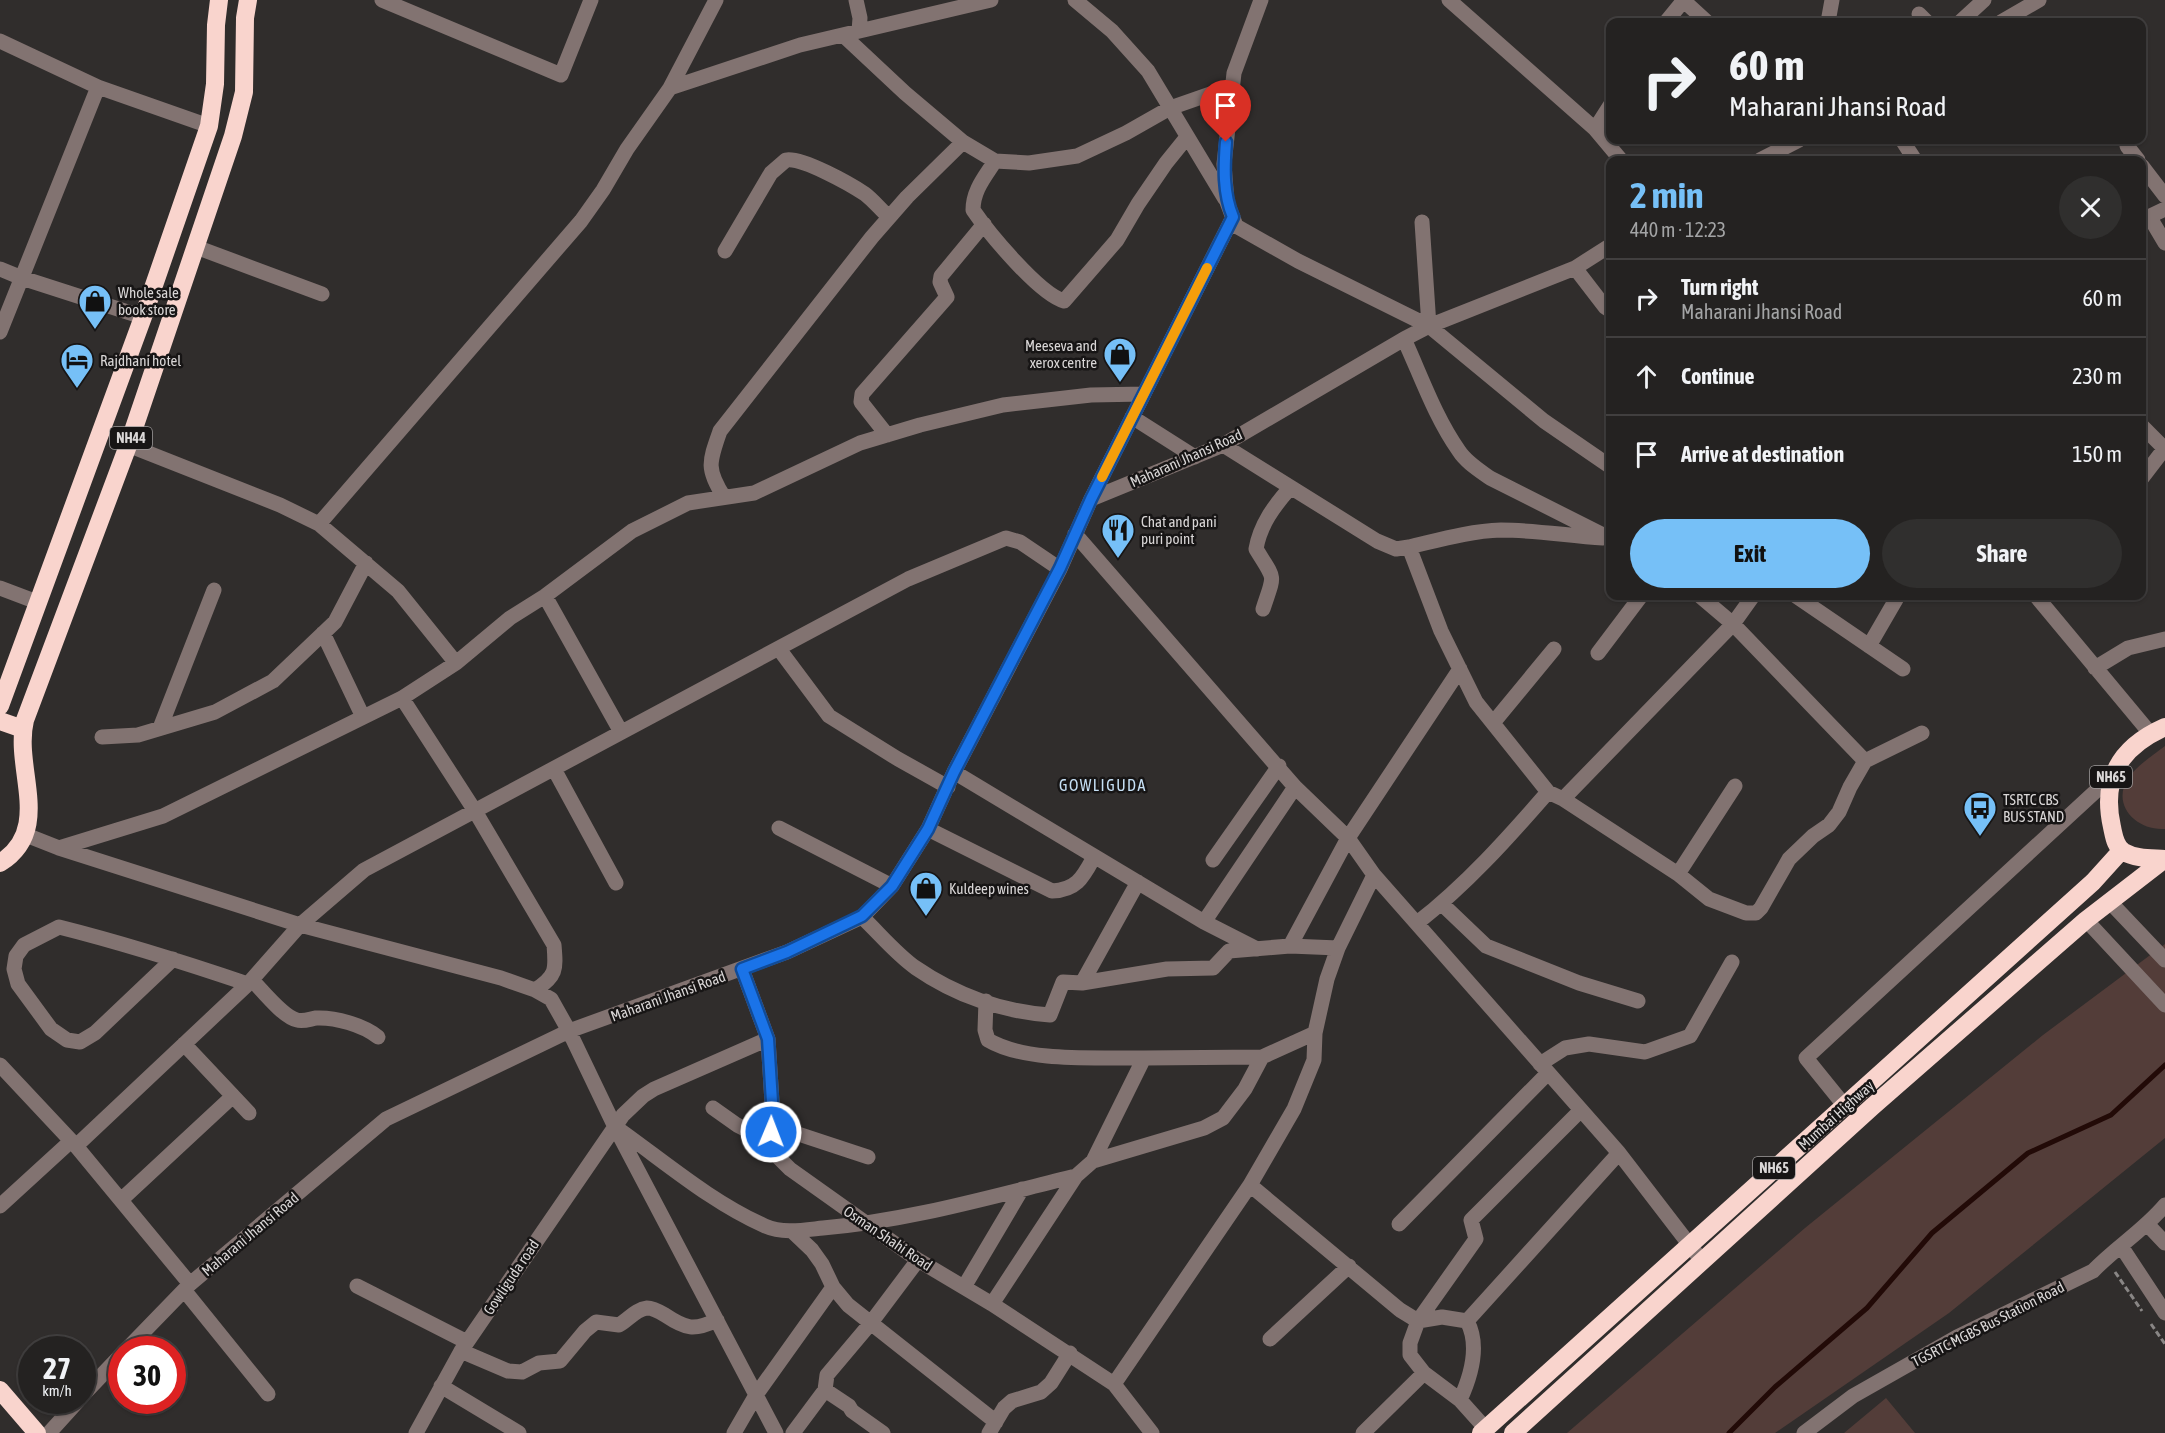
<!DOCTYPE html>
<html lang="en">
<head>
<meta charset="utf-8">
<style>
  :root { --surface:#242221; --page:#302f2e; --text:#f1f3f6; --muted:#a3a4a5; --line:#413f3f; --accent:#76c0f7 }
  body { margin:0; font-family:"Asap Condensed",sans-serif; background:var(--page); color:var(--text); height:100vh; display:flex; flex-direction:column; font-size:22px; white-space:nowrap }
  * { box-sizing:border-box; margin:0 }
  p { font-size:20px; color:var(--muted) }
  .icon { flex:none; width:33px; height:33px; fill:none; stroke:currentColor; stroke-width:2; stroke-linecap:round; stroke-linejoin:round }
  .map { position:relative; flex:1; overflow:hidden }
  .sheet { position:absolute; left:1606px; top:156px; width:540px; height:444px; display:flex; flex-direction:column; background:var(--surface); border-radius:12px; box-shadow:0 2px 4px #0004,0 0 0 2px var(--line) }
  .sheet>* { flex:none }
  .hud { position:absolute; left:1606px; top:18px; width:540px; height:126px; border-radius:12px; box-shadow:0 2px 4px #0004,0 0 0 2px var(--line); background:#242221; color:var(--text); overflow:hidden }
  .speed { position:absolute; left:18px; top:1336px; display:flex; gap:12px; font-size:30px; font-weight:700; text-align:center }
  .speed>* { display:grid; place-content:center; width:78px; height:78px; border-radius:50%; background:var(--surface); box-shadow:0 2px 4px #0004,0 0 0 2px var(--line); line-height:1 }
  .speed small { font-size:15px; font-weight:400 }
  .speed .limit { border:9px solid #d22; background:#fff; color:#111 }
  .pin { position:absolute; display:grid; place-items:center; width:51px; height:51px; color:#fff; margin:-62px -26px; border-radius:50% 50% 50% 0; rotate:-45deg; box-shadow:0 0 6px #0007 }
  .pin .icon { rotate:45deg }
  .me { position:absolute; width:66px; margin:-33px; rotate:1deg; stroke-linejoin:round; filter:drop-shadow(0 0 4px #0008) }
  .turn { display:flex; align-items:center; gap:21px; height:126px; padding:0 24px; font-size:27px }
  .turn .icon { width:78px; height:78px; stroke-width:2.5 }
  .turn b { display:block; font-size:42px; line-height:51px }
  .round { display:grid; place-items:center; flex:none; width:63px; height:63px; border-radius:32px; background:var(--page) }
  .summary { display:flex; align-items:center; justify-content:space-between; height:102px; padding:0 24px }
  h1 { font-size:36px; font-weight:700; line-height:45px; color:var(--accent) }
  .button { display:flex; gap:12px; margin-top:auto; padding:12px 24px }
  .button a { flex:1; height:69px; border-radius:36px; background:var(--accent); color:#111; font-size:24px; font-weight:700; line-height:69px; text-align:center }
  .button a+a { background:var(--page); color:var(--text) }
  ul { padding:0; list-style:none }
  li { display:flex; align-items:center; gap:18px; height:78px; padding:0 24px; border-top:2px solid var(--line) }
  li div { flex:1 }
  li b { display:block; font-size:22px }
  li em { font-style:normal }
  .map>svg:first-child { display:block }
  .green { fill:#533d39 }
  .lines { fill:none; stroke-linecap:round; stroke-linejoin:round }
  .stream { stroke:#220a07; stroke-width:5 }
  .path { stroke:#898685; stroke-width:3; stroke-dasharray:6 3; stroke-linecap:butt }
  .minor { stroke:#827371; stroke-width:15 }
  .highway { stroke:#f9d4cd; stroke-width:18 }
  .route-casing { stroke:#114b97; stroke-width:15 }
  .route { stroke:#1a73e8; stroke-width:10 }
  .slow { stroke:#f59e0b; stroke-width:10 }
  .labels { text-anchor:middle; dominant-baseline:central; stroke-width:5; stroke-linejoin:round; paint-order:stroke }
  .shield { fill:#171515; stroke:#9f9c9c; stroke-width:1.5 }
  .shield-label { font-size:14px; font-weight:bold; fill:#d9d6d6 }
  .poi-label { font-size:15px; fill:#d9d6d6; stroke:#171515; text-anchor:start }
  .street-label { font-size:15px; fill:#d9d6d6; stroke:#171515 }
  .neighbourhood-label { font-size:16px; letter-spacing:1.5px; fill:#c6e0f5; stroke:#171515 }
</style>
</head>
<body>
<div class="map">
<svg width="2165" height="1433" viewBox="0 0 2165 1433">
  <rect width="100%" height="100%" fill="#302d2c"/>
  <path class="green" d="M2165 746V829C2136 831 2110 804 2129 777 2138 765 2153 755 2165 746Z
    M2165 944V1138L1949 1313 1775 1433H1567L1805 1228 2043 1035Z
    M1886 1398 1915 1433H1844Z"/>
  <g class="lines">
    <path class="stream" d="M1729 1433 1775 1387 1867 1308 1932 1233 2028 1153 2111 1115 2165 1065"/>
    <path class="path" d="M2115 1272 2142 1311
      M2151 1324 2165 1344"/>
    <path class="minor" d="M382 0 561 75 591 0
      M856 0 860 18 859 31
      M1075 0 1112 31 1148 71 1225 199
      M1261 0 1234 73 1229 119 1224 164 1227 202 1236 226 1298 261 1429 326 1544 421 1611 467
      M1449 0 1595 129 1621 160
      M1684 1 1707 22
      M1919 14 1927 22
      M1666 22 1684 0
      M1828 22 1832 0
      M1960 22 1984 0
      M2001 22 2039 0
      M843 35 905 93 963 142 995 161 1029 163 1077 156 1126 133 1170 108 1233 86
      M0 41 98 87 209 126
      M670 88 800 45 991 0
      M1595 129 1611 104
      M1902 140 1915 160
      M2127 146 2138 160
      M1760 160 1799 140
      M995 161C985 177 973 190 973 210 988 232 1039 294 1064 301L1117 240 1138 204 1166 163 1187 137
      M2142 166 2165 196
      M2149 216 2165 243
      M2142 220 2165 209
      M1422 222 1429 326
      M196 247 322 294
      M725 251 771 173 786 160C802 157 850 184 865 194 873 200 881 210 889 217
      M1575 268 1605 307 1611 311
      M0 269 22 278 143 317
      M0 332 98 87
      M1404 339C1421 376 1435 417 1459 451 1466 462 1479 470 1490 478L1611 539
      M1132 417 1195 457
      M2142 426 2165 449
      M887 435 861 402 862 394 947 297 940 282 941 276 984 224
      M128 445 280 505 319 524
      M1223 445 1377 541 1396 549 1409 547 1441 631 1476 702 1548 792
      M2142 478 2165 448
      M724 497C706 469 709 462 720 431L872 237 907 197 963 142
      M1091 499 1233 217
      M1075 534 1295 787 1348 838 1374 875 1619 1153 1702 1261
      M1409 547C1439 540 1470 531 1501 530 1535 530 1569 536 1603 538
      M0 588 37 602
      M545 596 621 732
      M1700 596 1733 624 1865 761
      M1796 596 1903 669
      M2036 596 2150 733
      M1263 609C1275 572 1276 582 1256 549 1260 525 1274 506 1290 488
      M323 633 363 717
      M1869 646 1898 596
      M779 649 829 716 898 759 948 787
      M1598 653 1641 596
      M456 663 398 591 319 524 581 221 603 190 627 149 670 88 716 0
      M2095 668 2128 648 2165 639
      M402 698 475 811 554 945C556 969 557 976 535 990
      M1493 723 1554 649
      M160 728 214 590
      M102 737 138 735 215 712 273 681 335 622 366 563
      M554 769 616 883
      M954 772 1204 922 1257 949
      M1563 799 1733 624 1753 596
      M779 828 892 886
      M928 829 1052 891C1077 890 1083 877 1094 857
      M26 835 59 848 300 925 501 978 535 990 551 999 569 1031 615 1127 776 1433
      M59 848 163 816 402 698 456 663 510 618 545 596 632 531 688 503 754 493 860 443 920 425 1003 405 1091 395 1144 394
      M1213 860 1279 766
      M1678 874 1735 786
      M2110 902 2165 960
      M1442 904 1486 946 1579 983 1638 1001
      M862 917C879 933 896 954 916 968 955 995 1003 1012 1050 1015L1063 982 1082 983 1167 969 1213 968 1229 951 1290 946 1338 948
      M2086 920 2165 1005
      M1204 922 1295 787
      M1417 923C1466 885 1507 839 1548 792L1563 799 1678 874 1709 899 1746 913H1756L1761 908 1789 859 1813 836 1829 825 1839 812 1850 787 1865 761 1922 733
      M1290 946 1348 838 1460 669
      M173 959 95 1033 80 1042 67 1040 51 1029 18 984 14 969 16 956 24 945 59 927C123 943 186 963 248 984
      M742 969 768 1039 772 1102 771 1142 773 1152 790 1169 918 1260 992 1304 1114 1384 1152 1433
      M252 980C262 990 283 1017 297 1020 303 1022 310 1019 316 1018 335 1017 363 1025 378 1037
      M1082 983 1138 882
      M986 1001 985 1030 988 1040C1027 1063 1098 1057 1144 1058
      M184 1044 249 1113
      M1540 1064 1565 1048 1589 1044 1645 1052 1690 1036 1732 962
      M0 1065 76 1146 190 1284
      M1844 1105 1806 1058 2110 778
      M713 1108 737 1125 771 1142
      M771 1125 868 1157
      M617 1128C665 1162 711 1202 765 1226 783 1234 804 1230 823 1228 908 1221 993 1196 1076 1176L992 1304
      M76 1146 248 984 300 925 364 870 908 579 1006 538 1020 542 1060 569
      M1093 1161 1144 1058 1262 1057 1315 1033
      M1076 1176 1093 1161 1204 1128 1223 1118 1245 1089 1262 1057
      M1250 1185 1400 1310 1418 1321 1476 1239 1471 1220 1581 1110
      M121 1200 233 1096
      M0 1206 71 1141
      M1399 1224 1548 1073
      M2148 1225 2165 1243
      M792 1231 812 1250 822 1264 833 1287 848 1305 996 1422
      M2121 1246 2165 1313
      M357 1286 467 1342
      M964 1287 1022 1189
      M184 1290 268 1394
      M1467 1321 1442 1317 1418 1321 1410 1343V1355L1424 1373 1460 1400 1486 1429
      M1270 1339 1349 1266
      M126 1350 190 1284 386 1119 569 1031 787 952 862 917 892 886 928 829 954 772 1060 569 1091 499 1223 445 1404 339 1429 326 1575 268 1611 245
      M461 1351 508 1371 522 1372 539 1363 560 1361 585 1331 596 1322 619 1325C628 1320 636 1309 647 1308 653 1308 660 1312 665 1315 686 1329 694 1331 717 1320
      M1114 1384 1250 1185 1294 1109 1314 1060 1315 1033 1327 979 1338 948 1374 875
      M441 1386 519 1433
      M825 1390 827 1375 870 1324 918 1260
      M82 1396 122 1354
      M1460 1400C1471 1376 1480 1345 1467 1321L1619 1153
      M49 1433 78 1401
      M416 1433 461 1351 623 1115 643 1096 654 1089 768 1039
      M734 1433 756 1395 833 1287
      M793 1433 825 1390 849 1406 852 1411 883 1433
      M989 1433 1004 1408 1012 1401 1041 1392 1051 1383 1070 1353
      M1363 1433 1424 1373
      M1804 1433 1853 1396 1957 1337 2093 1271C2116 1247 2143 1231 2165 1205"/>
    <path class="highway" d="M0 706 143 317 209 126 215 84 216 25 219 0
      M0 721 23 729
      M2165 859C2151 858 2136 859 2124 852 2115 847 2114 836 2112 827 2101 778 2120 747 2165 727
      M0 863C54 829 13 769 25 720L129 443 233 136 244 92 245 18 248 0
      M0 1390 37 1433
      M1481 1433 2093 882 2121 851
      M1513 1433 1873 1106 2086 920 2165 859"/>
  </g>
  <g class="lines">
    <defs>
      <path id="route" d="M771 1132 772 1102 768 1039 742 969 787 952 862 916 892 886 928 829 954 772 1060 568 1091 499 1233 217C1223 193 1224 167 1226 142"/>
    </defs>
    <use href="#route" class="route-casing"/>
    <use href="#route" class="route"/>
    <path class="slow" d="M1102 477 1207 268"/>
  </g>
  <defs>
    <symbol id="shop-pin" viewBox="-11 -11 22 30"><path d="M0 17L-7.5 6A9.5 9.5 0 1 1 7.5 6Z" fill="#76c0f7" stroke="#171515"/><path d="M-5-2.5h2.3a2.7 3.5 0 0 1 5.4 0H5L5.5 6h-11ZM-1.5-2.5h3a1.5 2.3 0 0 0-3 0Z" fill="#111"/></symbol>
    <symbol id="hotel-pin" viewBox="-11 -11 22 30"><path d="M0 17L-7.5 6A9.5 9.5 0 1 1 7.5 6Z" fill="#76c0f7" stroke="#171515"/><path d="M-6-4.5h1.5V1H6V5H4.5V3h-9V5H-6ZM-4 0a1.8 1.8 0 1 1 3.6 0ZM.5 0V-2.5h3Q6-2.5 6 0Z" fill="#111"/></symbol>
    <symbol id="restaurant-pin" viewBox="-11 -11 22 30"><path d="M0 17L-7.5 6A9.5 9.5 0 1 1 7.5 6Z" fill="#76c0f7" stroke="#171515"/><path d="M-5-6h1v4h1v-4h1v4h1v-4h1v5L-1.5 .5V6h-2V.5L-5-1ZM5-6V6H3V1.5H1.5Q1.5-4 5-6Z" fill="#111"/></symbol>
    <symbol id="bus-pin" viewBox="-11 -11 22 30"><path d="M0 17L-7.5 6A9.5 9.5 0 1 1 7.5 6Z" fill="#76c0f7" stroke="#171515"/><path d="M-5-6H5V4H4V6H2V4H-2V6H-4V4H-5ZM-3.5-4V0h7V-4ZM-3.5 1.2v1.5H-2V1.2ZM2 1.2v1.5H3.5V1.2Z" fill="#111"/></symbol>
  </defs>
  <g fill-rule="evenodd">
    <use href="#shop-pin" x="76" y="282" width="38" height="52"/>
    <use href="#shop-pin" x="1101" y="335" width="38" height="52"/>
    <use href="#hotel-pin" x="58" y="341" width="38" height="52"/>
    <use href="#restaurant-pin" x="1099" y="511" width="38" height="52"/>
    <use href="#bus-pin" x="1961" y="789" width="38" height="52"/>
    <use href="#shop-pin" x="907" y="869" width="38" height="52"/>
  </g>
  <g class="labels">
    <g class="shield">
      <rect x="110" y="427" width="42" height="22" rx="4.5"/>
      <rect x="2090" y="766" width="42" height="22" rx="4.5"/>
      <rect x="1753" y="1157" width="42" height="22" rx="4.5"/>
    </g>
    <g class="shield-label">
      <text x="131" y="438">NH44</text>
      <text x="2111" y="777">NH65</text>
      <text x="1774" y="1168">NH65</text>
    </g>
    <g class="poi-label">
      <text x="118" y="292">Whole sale<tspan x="118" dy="17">book store</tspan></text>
      <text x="1097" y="345" text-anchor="end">Meeseva and<tspan x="1097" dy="17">xerox centre</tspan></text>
      <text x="100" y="360">Rajdhani hotel</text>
      <text x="1141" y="521">Chat and pani<tspan x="1141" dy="17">puri point</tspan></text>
      <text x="2003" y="799">TSRTC CBS<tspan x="2003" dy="17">BUS STAND</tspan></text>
      <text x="949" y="888">Kuldeep wines</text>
    </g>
    <g class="street-label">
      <text transform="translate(1186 458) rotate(-24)">Maharani Jhansi Road</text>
      <text transform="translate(668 996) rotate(-20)">Maharani Jhansi Road</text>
      <text transform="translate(1836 1115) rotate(-42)">Mumbai Highway</text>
      <text transform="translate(250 1234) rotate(-40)">Maharani Jhansi Road</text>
      <text transform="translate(888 1238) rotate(34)">Osman Shahi Road</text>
      <text transform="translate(511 1277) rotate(-56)">Gowliguda road</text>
      <text transform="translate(1988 1324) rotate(-27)">TGSRTC MGBS Bus Station Road</text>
    </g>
    <g class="neighbourhood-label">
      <text x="1103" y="785">GOWLIGUDA</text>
    </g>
  </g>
</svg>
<div class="speed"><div>27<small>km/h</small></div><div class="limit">30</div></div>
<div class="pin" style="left:1226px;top:142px;background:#d93025"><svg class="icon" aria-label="arrive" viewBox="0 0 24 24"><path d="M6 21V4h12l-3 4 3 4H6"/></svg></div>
<svg class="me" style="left:771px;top:1132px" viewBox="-20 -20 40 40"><circle r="17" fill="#1a73e8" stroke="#fff" stroke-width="3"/><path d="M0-11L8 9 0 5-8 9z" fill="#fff"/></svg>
<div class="hud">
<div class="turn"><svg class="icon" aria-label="right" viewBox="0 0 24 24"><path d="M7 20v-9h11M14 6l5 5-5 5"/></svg><div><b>60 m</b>Maharani Jhansi Road</div></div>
</div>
<section class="sheet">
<div class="summary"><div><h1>2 min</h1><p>440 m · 12:23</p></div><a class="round"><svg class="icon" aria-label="close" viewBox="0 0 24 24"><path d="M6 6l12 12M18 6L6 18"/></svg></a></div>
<ul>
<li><svg class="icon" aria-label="right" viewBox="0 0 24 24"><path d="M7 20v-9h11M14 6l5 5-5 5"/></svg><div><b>Turn right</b><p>Maharani Jhansi Road</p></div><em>60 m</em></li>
<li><svg class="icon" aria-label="ahead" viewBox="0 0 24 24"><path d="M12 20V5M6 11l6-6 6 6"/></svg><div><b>Continue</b></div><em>230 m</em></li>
<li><svg class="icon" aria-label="arrive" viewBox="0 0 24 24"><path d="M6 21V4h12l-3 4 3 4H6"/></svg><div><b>Arrive at destination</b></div><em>150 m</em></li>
</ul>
<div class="button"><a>Exit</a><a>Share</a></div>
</section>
</div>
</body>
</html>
